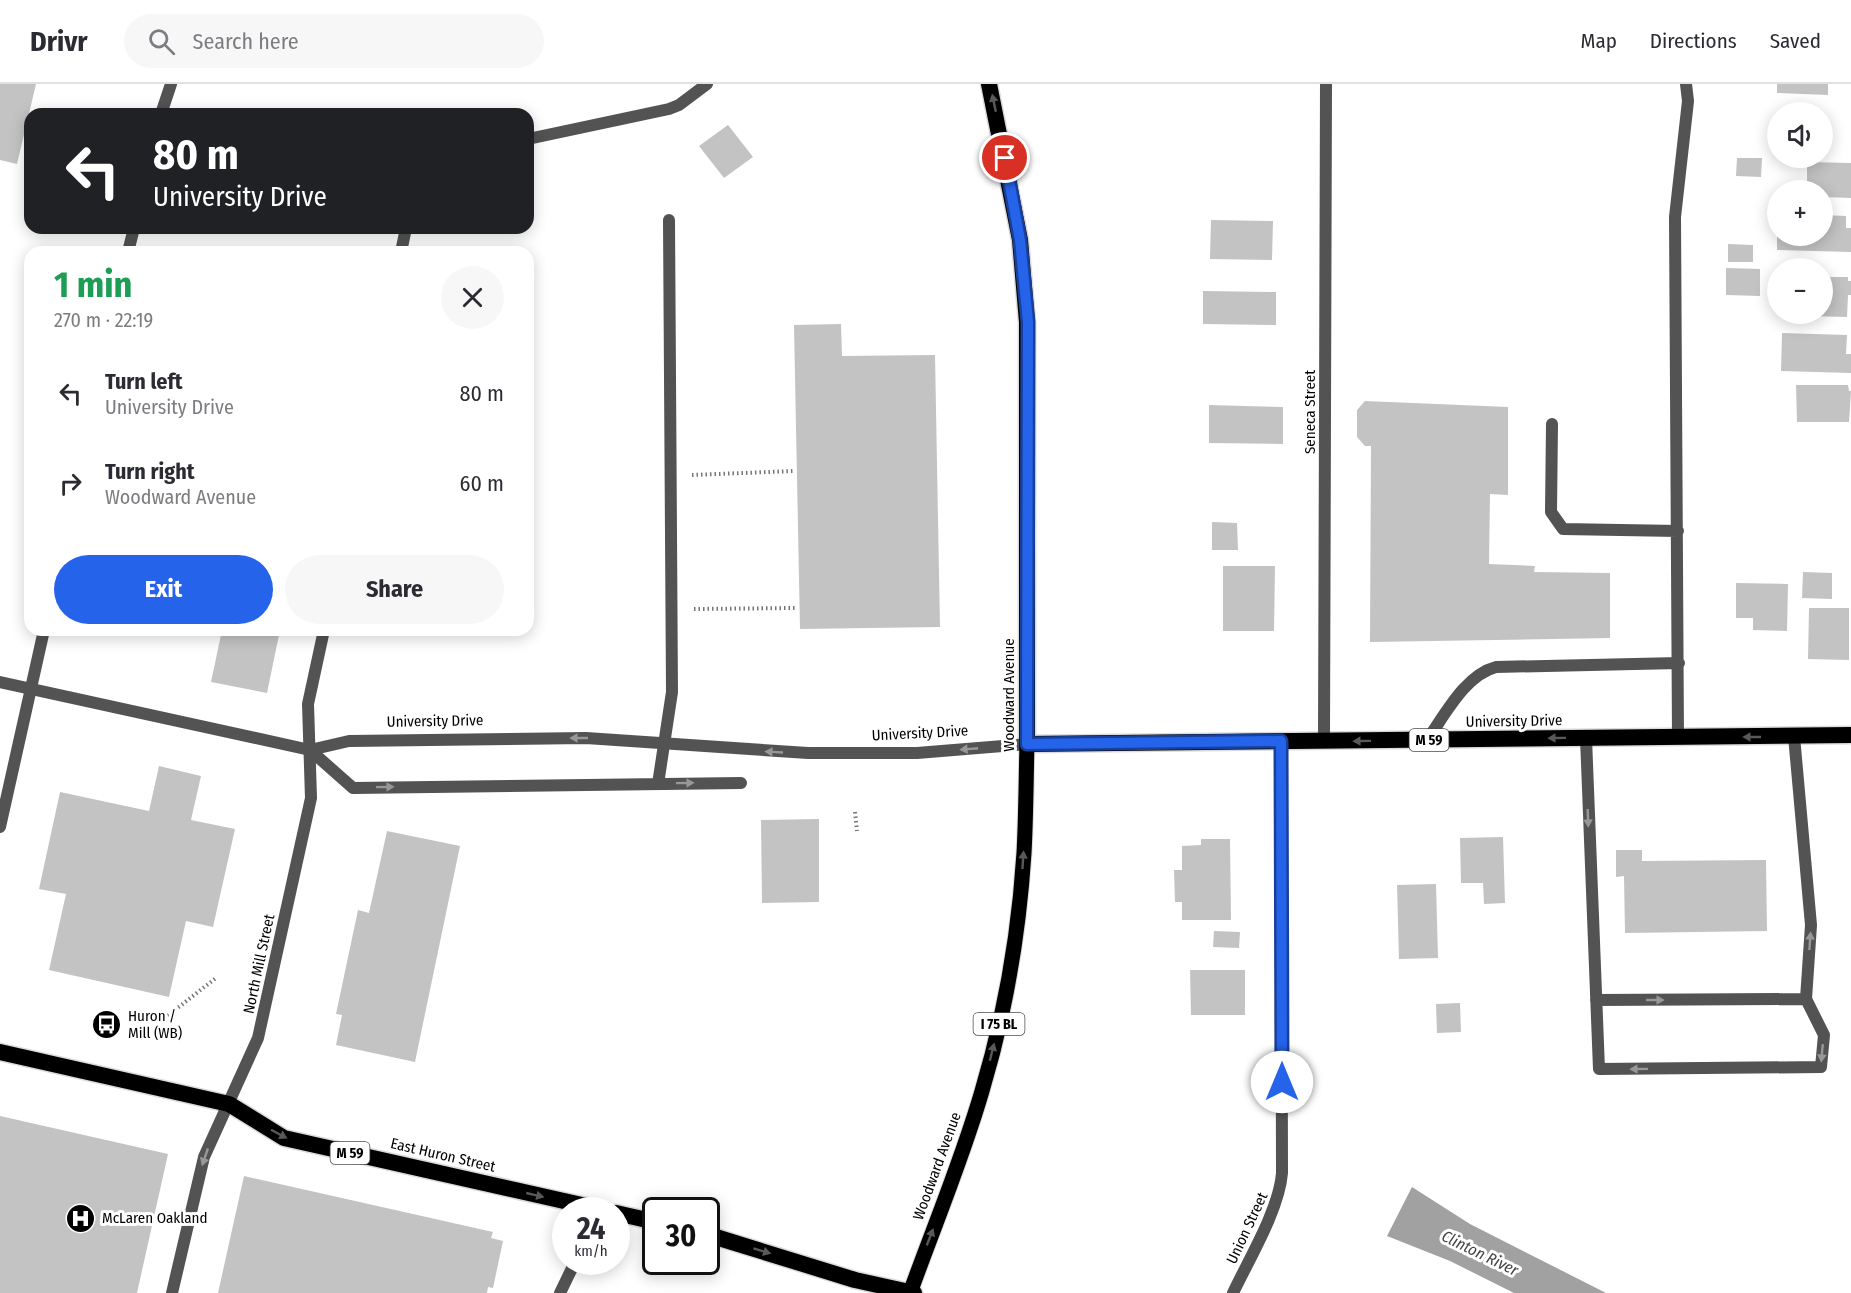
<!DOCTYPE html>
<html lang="en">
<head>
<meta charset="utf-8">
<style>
  :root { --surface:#fff; --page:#f7f7f7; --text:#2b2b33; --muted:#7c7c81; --line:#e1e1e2; --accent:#2563eb }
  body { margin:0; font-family:"Fira Sans Condensed",sans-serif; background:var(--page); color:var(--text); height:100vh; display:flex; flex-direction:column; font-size:22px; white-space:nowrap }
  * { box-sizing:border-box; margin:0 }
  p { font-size:20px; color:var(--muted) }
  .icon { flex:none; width:33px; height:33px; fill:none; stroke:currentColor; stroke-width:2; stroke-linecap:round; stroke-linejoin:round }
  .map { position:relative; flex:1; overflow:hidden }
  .drawer { position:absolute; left:24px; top:162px; width:510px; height:390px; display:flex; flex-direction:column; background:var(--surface); border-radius:18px; box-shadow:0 3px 15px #0003 }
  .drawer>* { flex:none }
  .banner { position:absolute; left:24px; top:24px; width:510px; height:126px; border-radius:18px; box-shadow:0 3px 15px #0003; background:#202124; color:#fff; overflow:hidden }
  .controls { position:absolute; left:1767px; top:18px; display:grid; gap:12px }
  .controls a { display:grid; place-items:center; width:66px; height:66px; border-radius:50%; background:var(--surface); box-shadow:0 3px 15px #0003; font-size:30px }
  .speed { position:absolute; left:552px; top:1113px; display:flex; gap:12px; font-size:30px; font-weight:700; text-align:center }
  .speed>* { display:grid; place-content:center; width:78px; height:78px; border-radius:50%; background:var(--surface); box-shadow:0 3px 15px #0003; line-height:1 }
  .speed small { font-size:15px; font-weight:400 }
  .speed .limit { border:3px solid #111; border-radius:9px; background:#fff; color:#111 }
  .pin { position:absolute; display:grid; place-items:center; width:51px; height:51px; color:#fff; margin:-26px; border:3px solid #fff; border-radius:50%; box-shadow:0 2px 6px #0007 }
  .me { position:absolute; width:66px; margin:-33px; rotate:0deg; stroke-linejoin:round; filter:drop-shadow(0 0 4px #0008) }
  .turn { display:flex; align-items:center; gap:21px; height:126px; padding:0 30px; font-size:27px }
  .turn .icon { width:78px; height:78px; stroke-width:2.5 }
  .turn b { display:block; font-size:42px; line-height:51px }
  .round { display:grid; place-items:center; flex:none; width:63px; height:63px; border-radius:32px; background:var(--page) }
  .overview { display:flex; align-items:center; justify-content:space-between; height:102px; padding:0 30px }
  h1 { font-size:36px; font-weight:700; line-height:45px; color:#1e9e55 }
  .action { display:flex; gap:12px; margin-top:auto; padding:12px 30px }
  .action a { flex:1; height:69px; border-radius:36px; background:var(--accent); color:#fff; font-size:24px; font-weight:700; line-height:69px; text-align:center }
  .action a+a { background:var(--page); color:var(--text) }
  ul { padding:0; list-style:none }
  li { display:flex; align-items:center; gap:18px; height:90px; padding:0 30px }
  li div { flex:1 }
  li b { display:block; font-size:22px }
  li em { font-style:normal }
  header { display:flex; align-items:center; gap:36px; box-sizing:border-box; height:84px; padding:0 30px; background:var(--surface); border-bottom:2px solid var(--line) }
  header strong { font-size:28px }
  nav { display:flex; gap:33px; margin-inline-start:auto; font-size:21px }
  .search { width:420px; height:54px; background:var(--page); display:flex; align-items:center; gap:15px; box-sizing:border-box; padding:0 21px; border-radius:33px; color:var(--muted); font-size:22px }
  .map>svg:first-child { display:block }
  .water { fill:#a1a1a1 }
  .building { fill:#c3c3c3 }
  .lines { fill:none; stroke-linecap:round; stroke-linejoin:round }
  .primary-casing { stroke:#dbdbdb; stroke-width:17 }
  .trunk-casing { stroke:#dbdbdb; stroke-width:19 }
  .path { stroke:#757575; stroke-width:4; stroke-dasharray:1.5 3; stroke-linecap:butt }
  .service { stroke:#535353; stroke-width:12 }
  .minor { stroke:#535353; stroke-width:12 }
  .tertiary { stroke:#535353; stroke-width:12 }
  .primary { stroke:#000; stroke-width:15 }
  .trunk { stroke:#000; stroke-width:16 }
  .oneway { fill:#595959 }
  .oneway2 { fill:#989898 }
  .route-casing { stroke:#184099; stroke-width:15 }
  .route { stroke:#2563eb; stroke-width:10 }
  .labels { text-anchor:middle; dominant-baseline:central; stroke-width:6; stroke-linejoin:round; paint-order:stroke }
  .shield { fill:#fff; stroke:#4c4c4c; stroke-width:1.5 }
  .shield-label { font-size:14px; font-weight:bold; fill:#000 }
  .street-label { font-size:15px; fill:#000; stroke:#fff }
  .poi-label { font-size:15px; fill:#000; stroke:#fff; text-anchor:start }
  .water-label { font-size:16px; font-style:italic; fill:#424242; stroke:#fff }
</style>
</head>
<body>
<header>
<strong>Drivr</strong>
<div class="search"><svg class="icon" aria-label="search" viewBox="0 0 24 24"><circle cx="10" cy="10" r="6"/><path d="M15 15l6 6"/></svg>Search here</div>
<nav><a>Map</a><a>Directions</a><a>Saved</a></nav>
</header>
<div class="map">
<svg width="1851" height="1209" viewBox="0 0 1851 1209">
  <rect width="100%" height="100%" fill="#fff"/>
  <path class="water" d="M1412 1103 1470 1140 1606 1209H1514L1450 1177 1387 1152Z"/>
  <path class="building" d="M0 0H36L17 80 0 76Z
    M1777 0H1828V11L1777 9Z
    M728 41 753 73 724 94 699 62Z
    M1737 74H1762L1761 93 1736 92Z
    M1807 78 1851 79V114L1822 113V106H1807Z
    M1822 131 1846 132V144H1851V168L1777 166V152H1822Z
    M1211 136 1273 137 1272 176 1210 175Z
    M1728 160 1753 161V178H1728Z
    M1726 184 1760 185V212L1726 211Z
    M1822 193H1848V197H1851V211H1848L1847 233 1807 232V230H1822Z
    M1203 207 1276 208V241L1203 240Z
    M841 240 842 272 935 271 940 543 800 545 794 241Z
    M1782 249 1847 251 1846 270H1851V289L1781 287Z
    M1796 301H1848L1849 307H1851L1849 338H1797Z
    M1365 317 1508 323V411L1490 410 1489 480 1535 482 1534 488 1610 489V554L1370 558 1371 362H1365L1357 353V326Z
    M1209 321 1283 323V360L1209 359Z
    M1212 438 1237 439 1238 466H1212Z
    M1223 482H1275L1274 547H1223Z
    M1803 488 1832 489V515L1802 514Z
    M1736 499 1788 500 1787 547 1753 546V534H1736Z
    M1809 524H1849V576L1808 575Z
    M222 546H280L267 609 211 598Z
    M159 682 201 692 191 736 235 745 213 843 186 837 169 913 49 886 66 810 39 805 60 708 149 727Z
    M819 735V818L762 819 761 736Z
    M387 747 460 762 415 978 336 961 342 931 336 930 358 826 369 829Z
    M1503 753 1505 819 1484 820 1483 799H1461L1460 754Z
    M1201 755H1230L1231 836H1182V818H1175L1174 786H1182V762L1201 761Z
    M1616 766H1642V777L1766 776 1767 847 1625 849 1624 792 1616 793Z
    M1436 800 1438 874 1399 875 1397 801Z
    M1214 847 1240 848 1239 864 1213 863Z
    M1190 886H1245V931H1191Z
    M1460 919 1461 948 1437 949 1436 920Z
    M0 1032 168 1070 137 1209H0Z
    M244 1092 493 1148 491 1154 503 1157 493 1204 488 1203 487 1209H218Z"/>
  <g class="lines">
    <defs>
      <path id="primary" d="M910 1209C934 1142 962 1076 982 1007 1005 930 1019 849 1024 769 1026 733 1026 696 1027 660"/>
      <path id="trunk" d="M989 0 1020 156 1027 238V660L1851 651
        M0 968 229 1020 284 1054 604 1126
        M616 1129 656 1138
        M706 1150 855 1196 914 1209"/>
    </defs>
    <use href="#primary" class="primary-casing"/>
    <use href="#trunk" class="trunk-casing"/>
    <path class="path" d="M692 391 794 387
      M694 525 796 524
      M855 728 857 747
      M157 940 216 894"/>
    <path class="service" d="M1552 340 1551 428 1563 445 1678 447
      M1678 653 1675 133 1688 17 1686 0
      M1586 654 1599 985 1821 983 1824 951 1806 915 1811 841 1794 652
      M1427 656C1445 631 1465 591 1496 583L1679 579
      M310 666 353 704 741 699
      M658 700 672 608 669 136
      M1596 916 1806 915
      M560 1209 575 1178"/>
    <path class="minor" d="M528 55 669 25 679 21 707 0
      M401 168 406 144
      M1324 657 1326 0
      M172 1209 204 1073 258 954 311 714 308 620 324 546
      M1233 1209C1249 1175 1279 1126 1282 1089L1281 657"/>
    <path class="tertiary" d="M161 30 171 0
      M128 168 134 144
      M0 598 310 666 349 657 586 654 808 669H917L1027 660
      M0 743 44 546"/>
    <use href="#primary" class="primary"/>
    <use href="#trunk" class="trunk"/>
  </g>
  <defs><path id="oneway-solid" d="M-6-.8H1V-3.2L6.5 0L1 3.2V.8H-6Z" transform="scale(1.5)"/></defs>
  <g class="oneway">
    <use href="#oneway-solid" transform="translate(994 19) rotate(-102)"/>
    <use href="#oneway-solid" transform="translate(1752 653) rotate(180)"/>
    <use href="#oneway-solid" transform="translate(1557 654) rotate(179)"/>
    <use href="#oneway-solid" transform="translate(1362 657) rotate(179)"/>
    <use href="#oneway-solid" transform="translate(1023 776) rotate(-86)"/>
    <use href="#oneway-solid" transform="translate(992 968) rotate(-76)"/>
    <use href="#oneway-solid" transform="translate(279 1050) rotate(28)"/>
    <use href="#oneway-solid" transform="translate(535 1111) rotate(13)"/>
    <use href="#oneway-solid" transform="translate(930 1153) rotate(-69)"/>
    <use href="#oneway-solid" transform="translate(762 1167) rotate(17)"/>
  </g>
  <g class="oneway2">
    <use href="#oneway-solid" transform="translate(579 654) rotate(-180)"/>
    <use href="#oneway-solid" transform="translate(969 665) rotate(175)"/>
    <use href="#oneway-solid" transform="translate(774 668) rotate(-177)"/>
    <use href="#oneway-solid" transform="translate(685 699) rotate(-1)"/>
    <use href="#oneway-solid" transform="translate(385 703) rotate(-1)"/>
    <use href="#oneway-solid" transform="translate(1588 734) rotate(88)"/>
    <use href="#oneway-solid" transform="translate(1810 857) rotate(-86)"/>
    <use href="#oneway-solid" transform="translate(1655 916)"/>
    <use href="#oneway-solid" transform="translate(1822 969) rotate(95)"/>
    <use href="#oneway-solid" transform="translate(1639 985) rotate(179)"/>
    <use href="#oneway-solid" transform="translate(205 1073) rotate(109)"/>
  </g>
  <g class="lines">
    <defs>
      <path id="route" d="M1005 74 1020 156 1028 238 1027 660 1281 657 1282 998"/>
    </defs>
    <use href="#route" class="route-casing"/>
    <use href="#route" class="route"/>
  </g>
  <defs>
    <symbol id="bus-disc" viewBox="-11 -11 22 22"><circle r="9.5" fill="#000" stroke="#fff"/><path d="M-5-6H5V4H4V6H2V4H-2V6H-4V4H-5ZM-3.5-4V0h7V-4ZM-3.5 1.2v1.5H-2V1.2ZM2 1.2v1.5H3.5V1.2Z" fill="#fff"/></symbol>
    <symbol id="hospital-disc" viewBox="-11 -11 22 22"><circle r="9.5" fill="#000" stroke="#fff"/><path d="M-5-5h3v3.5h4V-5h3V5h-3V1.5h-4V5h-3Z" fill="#fff"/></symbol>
  </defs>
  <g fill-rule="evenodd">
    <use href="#bus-disc" x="90" y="924" width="33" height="33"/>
    <use href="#hospital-disc" x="64" y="1118" width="33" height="33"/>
  </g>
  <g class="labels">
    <g class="shield">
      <rect x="1409.5" y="645" width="39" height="22" rx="4.5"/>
      <rect x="973.5" y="929" width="51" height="22" rx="4.5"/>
      <rect x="330.5" y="1058" width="39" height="22" rx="4.5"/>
    </g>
    <g class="shield-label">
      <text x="1429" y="656">M 59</text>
      <text x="999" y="940">I 75 BL</text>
      <text x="350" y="1069">M 59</text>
    </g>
    <g class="street-label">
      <text transform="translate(1310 328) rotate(-90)">Seneca Street</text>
      <text transform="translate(1009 611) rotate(-90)">Woodward Avenue</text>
      <text transform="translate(435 637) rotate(-1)">University Drive</text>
      <text transform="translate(1514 637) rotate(-1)">University Drive</text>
      <text transform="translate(920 649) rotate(-3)">University Drive</text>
      <text transform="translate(259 880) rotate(-78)">North Mill Street</text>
      <text transform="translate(443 1071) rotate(13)">East Huron Street</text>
      <text transform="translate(937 1082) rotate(-70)">Woodward Avenue</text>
      <text transform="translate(1247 1144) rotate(-65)">Union Street</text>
    </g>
    <g class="poi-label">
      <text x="128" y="932">Huron /<tspan x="128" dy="17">Mill (WB)</tspan></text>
      <text x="102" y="1134">McLaren Oakland</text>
    </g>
    <g class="water-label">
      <text transform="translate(1480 1169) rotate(26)">Clinton River</text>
    </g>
  </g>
</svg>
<div class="controls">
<a><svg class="icon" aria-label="sound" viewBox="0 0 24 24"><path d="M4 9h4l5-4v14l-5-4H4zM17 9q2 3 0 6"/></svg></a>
<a>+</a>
<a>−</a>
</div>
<div class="speed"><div>24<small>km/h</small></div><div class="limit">30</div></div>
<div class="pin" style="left:1005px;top:74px;background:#d93025"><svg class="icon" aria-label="arrive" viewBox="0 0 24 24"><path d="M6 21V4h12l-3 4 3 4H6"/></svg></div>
<svg class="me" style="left:1282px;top:998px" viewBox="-20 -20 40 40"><circle r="19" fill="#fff"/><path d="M0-13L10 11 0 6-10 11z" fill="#2563eb"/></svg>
<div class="banner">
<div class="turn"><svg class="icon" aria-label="left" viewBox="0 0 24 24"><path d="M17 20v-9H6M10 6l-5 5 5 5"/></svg><div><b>80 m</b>University Drive</div></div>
</div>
<section class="drawer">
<div class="overview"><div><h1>1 min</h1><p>270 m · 22:19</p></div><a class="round"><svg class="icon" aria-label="close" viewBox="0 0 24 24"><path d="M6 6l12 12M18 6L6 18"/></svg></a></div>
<ul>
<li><svg class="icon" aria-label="left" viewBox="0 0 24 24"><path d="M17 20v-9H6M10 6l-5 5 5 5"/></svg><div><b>Turn left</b><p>University Drive</p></div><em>80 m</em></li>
<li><svg class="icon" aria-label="right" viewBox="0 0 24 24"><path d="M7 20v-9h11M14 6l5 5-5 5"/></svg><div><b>Turn right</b><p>Woodward Avenue</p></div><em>60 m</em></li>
</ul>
<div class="action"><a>Exit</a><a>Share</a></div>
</section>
</div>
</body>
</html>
